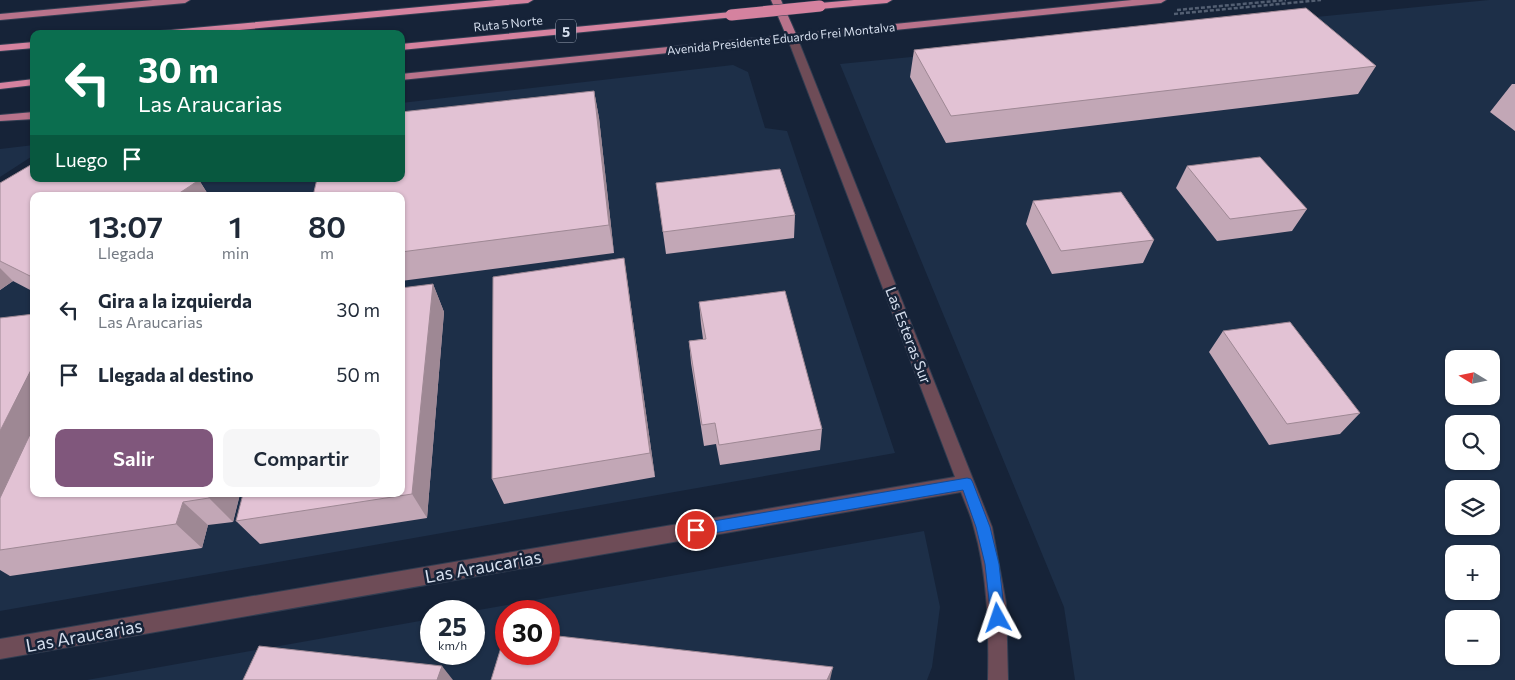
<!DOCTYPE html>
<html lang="es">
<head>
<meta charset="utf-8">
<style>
  :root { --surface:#fff; --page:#f6f6f7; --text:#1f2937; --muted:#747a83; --accent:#80577c }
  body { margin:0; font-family:Commissioner,sans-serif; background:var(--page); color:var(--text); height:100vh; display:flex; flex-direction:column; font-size:19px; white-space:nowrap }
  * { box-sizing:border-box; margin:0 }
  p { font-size:16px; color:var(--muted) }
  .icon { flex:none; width:28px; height:28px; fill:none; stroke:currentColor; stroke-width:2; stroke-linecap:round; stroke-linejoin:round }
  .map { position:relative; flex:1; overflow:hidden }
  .details { position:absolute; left:30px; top:192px; width:375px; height:305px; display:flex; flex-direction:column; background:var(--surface); border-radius:10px; box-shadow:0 1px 4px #0004 }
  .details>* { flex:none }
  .banner { position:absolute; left:30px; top:30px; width:375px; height:152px; border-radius:10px; box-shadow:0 1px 4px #0004; background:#0b6e4f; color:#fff; overflow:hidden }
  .needle { width:32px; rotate:280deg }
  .tools { position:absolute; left:1445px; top:350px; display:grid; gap:10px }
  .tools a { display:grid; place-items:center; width:55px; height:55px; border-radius:10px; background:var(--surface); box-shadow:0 1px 4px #0004; font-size:25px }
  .speed { position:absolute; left:420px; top:600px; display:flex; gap:10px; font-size:25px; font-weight:700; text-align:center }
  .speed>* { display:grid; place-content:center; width:65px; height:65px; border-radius:50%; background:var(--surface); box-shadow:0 1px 4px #0004; line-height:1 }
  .speed small { font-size:12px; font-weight:400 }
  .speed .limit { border:8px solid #d22; background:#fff; color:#111 }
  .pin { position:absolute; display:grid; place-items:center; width:42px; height:42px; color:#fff; margin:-21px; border:2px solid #fff; border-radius:50%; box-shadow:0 1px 5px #0007 }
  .me { position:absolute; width:55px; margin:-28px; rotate:355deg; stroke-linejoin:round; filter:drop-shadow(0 0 4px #0008) }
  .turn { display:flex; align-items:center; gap:18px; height:105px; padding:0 25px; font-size:22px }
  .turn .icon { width:65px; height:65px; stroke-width:2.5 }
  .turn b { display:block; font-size:35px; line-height:42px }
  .then { display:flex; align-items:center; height:48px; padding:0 25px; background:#0003; gap:10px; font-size:19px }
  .eta { display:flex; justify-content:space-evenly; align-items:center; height:85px; text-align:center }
  .eta b { font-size:30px; font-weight:600; line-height:35px }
  .action { display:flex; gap:10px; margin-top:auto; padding:10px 25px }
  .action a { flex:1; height:58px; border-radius:10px; background:var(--accent); color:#fff; font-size:20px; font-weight:600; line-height:58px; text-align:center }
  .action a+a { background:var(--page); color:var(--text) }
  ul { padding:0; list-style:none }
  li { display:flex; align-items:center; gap:15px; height:65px; padding:0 25px }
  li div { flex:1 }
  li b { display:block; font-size:19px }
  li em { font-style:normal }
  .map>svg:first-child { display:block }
  .built { fill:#1d2f48; fill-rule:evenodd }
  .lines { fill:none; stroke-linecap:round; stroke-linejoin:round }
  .minor-casing { stroke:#313d51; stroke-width:2 }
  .major-casing { stroke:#313d51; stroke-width:2 }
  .highway-casing { stroke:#313d51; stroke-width:2 }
  .path { stroke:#535f72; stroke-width:2.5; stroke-dasharray:4 2; stroke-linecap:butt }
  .minor { fill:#6e4c57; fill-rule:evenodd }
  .major { fill:#b8738b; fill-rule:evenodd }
  .highway { fill:#d5829f; fill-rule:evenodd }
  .highway-bridge-casing { stroke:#313d51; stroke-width:12; stroke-linecap:butt }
  .highway-bridge { stroke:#d5829f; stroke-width:11 }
  .wall { fill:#c2a7b6 }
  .shaded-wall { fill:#9e8894 }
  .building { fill:#e2c2d4; stroke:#9e8894 }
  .route { fill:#1a73e8; stroke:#114b97 }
  .labels { text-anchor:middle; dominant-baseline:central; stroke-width:5; stroke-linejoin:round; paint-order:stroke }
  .far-street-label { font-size:12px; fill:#d6dfee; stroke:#162338 }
  .shield { fill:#162338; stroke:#9ca7b7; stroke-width:1 }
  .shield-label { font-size:14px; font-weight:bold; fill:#d6dfee }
  .street-label { font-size:15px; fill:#d6dfee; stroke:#162338 }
  .near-street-label { font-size:18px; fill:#d6dfee; stroke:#162338 }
</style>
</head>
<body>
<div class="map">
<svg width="1515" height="680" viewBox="0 0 1515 680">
  <rect width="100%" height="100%" fill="#162338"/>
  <path class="built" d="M1489 0H1515V680H1075L1064 607 840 64ZM1454 359H1491V396H1454ZM1454 424H1491V461H1454ZM1454 489H1491V526H1454ZM1454 554H1491V591H1454ZM1454 619H1491V656H1454Z
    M733 65 748 72 765 128 787 131 895 453 0 611V209L47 179H401V103ZM34 196H401V494H34Z
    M34 145V155L0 177V149Z
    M924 531 940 607 932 667 927 680H87L431 619V654H474L473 611ZM506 611H549V654H506Z"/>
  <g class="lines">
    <defs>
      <path id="minor" d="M792 34 797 37 992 527 1006 603 1008 680H988C989 630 988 576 974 528 971 515 965 503 961 492L0 659V639L955 477 787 37Z"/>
      <path id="major" d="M153 0H190L185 3 0 20V14Z
        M771 0H781L796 34 1132 0H1166L1161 3 401 80V74L786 35Z
        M34 112V119L0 121V115Z"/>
      <path id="highway" d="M496 0H533L528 3 196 34H155L160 31Z
        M854 0H892L887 3 820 9 815 6 820 3Z
        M731 12 736 15 735 17 401 50V44Z
        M34 42V48L0 51V45Z
        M34 79V85L0 89V83Z"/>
    </defs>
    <use href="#minor" class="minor-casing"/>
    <use href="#major" class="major-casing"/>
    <use href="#highway" class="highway-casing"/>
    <path class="path" d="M1177 10 1286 0
      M1174 14 1321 0"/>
    <use href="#minor" class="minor"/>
    <use href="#major" class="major"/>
    <use href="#highway" class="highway"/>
    <defs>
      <path id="highway-bridge" d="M731 15 820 6"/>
    </defs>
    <use href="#highway-bridge" class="highway-bridge-casing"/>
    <use href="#highway-bridge" class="highway-bridge"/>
  </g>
  <path class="wall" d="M914 50 1376 66 1358 94 946 143 910 77Z
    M1512 84H1515V131L1490 112Z
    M594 91 599 118 614 253 401 281V196Z
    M1187 166 1307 209 1292 231 1217 241 1176 188Z
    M199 180 209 196H34V292L13 281 0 290V183Z
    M656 183 795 215 794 238 666 254Z
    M1033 201 1154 240 1143 263 1052 274 1026 224Z
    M624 258 628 286 655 477 504 504 492 479Z
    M433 284 444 312 427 518 260 544 236 521Z
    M699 302 822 429 820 450 720 465 716 444 704 446 691 363 689 341 703 339 701 324Z
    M0 318 34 494H240L233 522 208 525 202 548 10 576 0 570Z
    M1223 331 1360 413 1340 434 1269 445 1209 352Z"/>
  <path class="shaded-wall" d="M594 91 599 118 614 253 609 225Z
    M199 180 209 196H175Z
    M624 258 628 286 655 477 650 453Z
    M0 268 13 281 0 290Z
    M433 284 444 312 427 518 412 494Z
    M34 364V452L0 505V431Z
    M210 494H240L233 522 209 498Z
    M183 502 208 525 202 548 176 524Z
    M442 666 453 680H437Z
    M833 667 830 680H827Z"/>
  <path class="building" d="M1306 8 1376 66 951 116 914 50Z
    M594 91 609 225 401 252V196H313L317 179H401V112Z
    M1260 157 1307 209 1230 219 1187 166Z
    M34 163V179H195L199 180 175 196H34V278L0 261V183Z
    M780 169 795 215 663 232 656 183Z
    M1121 192 1154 240 1061 251 1033 201Z
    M624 258 650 453 492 479 493 277Z
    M433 284 412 494 236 521 243 494H401V288Z
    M785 291 822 429 719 445 715 423 702 425 689 341 706 339 699 302Z
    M34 314V364L0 431V318Z
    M1290 322 1360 413 1287 424 1223 331Z
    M34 426V494H210L209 498 183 502 176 524 0 550V498Z
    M506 631V654H549V635L833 667 827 680H491Z
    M259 646 442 666 437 680H243Z"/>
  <path class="route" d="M967 478 971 479 973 483 990 527 999 564 1005 618 1003 623 998 625 993 623 991 618 985 564 976 527 963 490 696 536 691 534 689 530 691 526 696 524Z"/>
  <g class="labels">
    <g class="far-street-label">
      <text transform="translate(508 23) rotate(-6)">Ruta 5 Norte</text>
      <text transform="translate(781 38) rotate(-6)">Avenida Presidente Eduardo Frei Montalva</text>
    </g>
    <rect class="shield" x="556" y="19.5" width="20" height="23" rx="4"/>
    <g class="shield-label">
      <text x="566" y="31">5</text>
    </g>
    <g class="street-label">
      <text transform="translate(909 335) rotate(69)">Las Esteras Sur</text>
    </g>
    <g class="near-street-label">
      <text transform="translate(483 566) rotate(-10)">Las Araucarias</text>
      <text transform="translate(84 635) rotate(-10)">Las Araucarias</text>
    </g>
  </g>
</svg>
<div class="tools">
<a><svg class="needle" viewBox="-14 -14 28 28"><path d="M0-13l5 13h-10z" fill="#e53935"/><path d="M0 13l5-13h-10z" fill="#747a83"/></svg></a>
<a><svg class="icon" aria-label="search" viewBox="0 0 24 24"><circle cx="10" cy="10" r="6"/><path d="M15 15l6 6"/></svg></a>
<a><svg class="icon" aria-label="layers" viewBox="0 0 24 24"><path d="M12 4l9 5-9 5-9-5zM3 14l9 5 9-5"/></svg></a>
<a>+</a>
<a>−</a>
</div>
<div class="speed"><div>25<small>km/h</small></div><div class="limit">30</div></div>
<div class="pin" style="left:696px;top:530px;background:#d93025"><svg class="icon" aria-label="arrive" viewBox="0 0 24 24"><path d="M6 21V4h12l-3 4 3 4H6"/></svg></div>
<svg class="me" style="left:998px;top:618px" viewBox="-20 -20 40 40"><path d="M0-17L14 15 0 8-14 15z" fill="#1a73e8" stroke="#fff" stroke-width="4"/></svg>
<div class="banner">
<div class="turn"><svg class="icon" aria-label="left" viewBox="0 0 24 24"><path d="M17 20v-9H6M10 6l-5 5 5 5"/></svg><div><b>30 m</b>Las Araucarias</div></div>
<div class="then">Luego<svg class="icon" aria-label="arrive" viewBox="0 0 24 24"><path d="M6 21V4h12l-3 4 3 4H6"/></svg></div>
</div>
<section class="details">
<div class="eta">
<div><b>13:07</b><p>Llegada</p></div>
<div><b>1</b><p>min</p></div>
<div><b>80</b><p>m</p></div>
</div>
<ul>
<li><svg class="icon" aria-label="left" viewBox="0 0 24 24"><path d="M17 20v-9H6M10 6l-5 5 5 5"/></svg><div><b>Gira a la izquierda</b><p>Las Araucarias</p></div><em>30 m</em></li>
<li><svg class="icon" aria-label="arrive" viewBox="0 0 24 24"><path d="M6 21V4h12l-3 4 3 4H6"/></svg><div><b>Llegada al destino</b></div><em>50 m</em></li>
</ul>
<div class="action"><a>Salir</a><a>Compartir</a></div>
</section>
</div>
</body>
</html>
